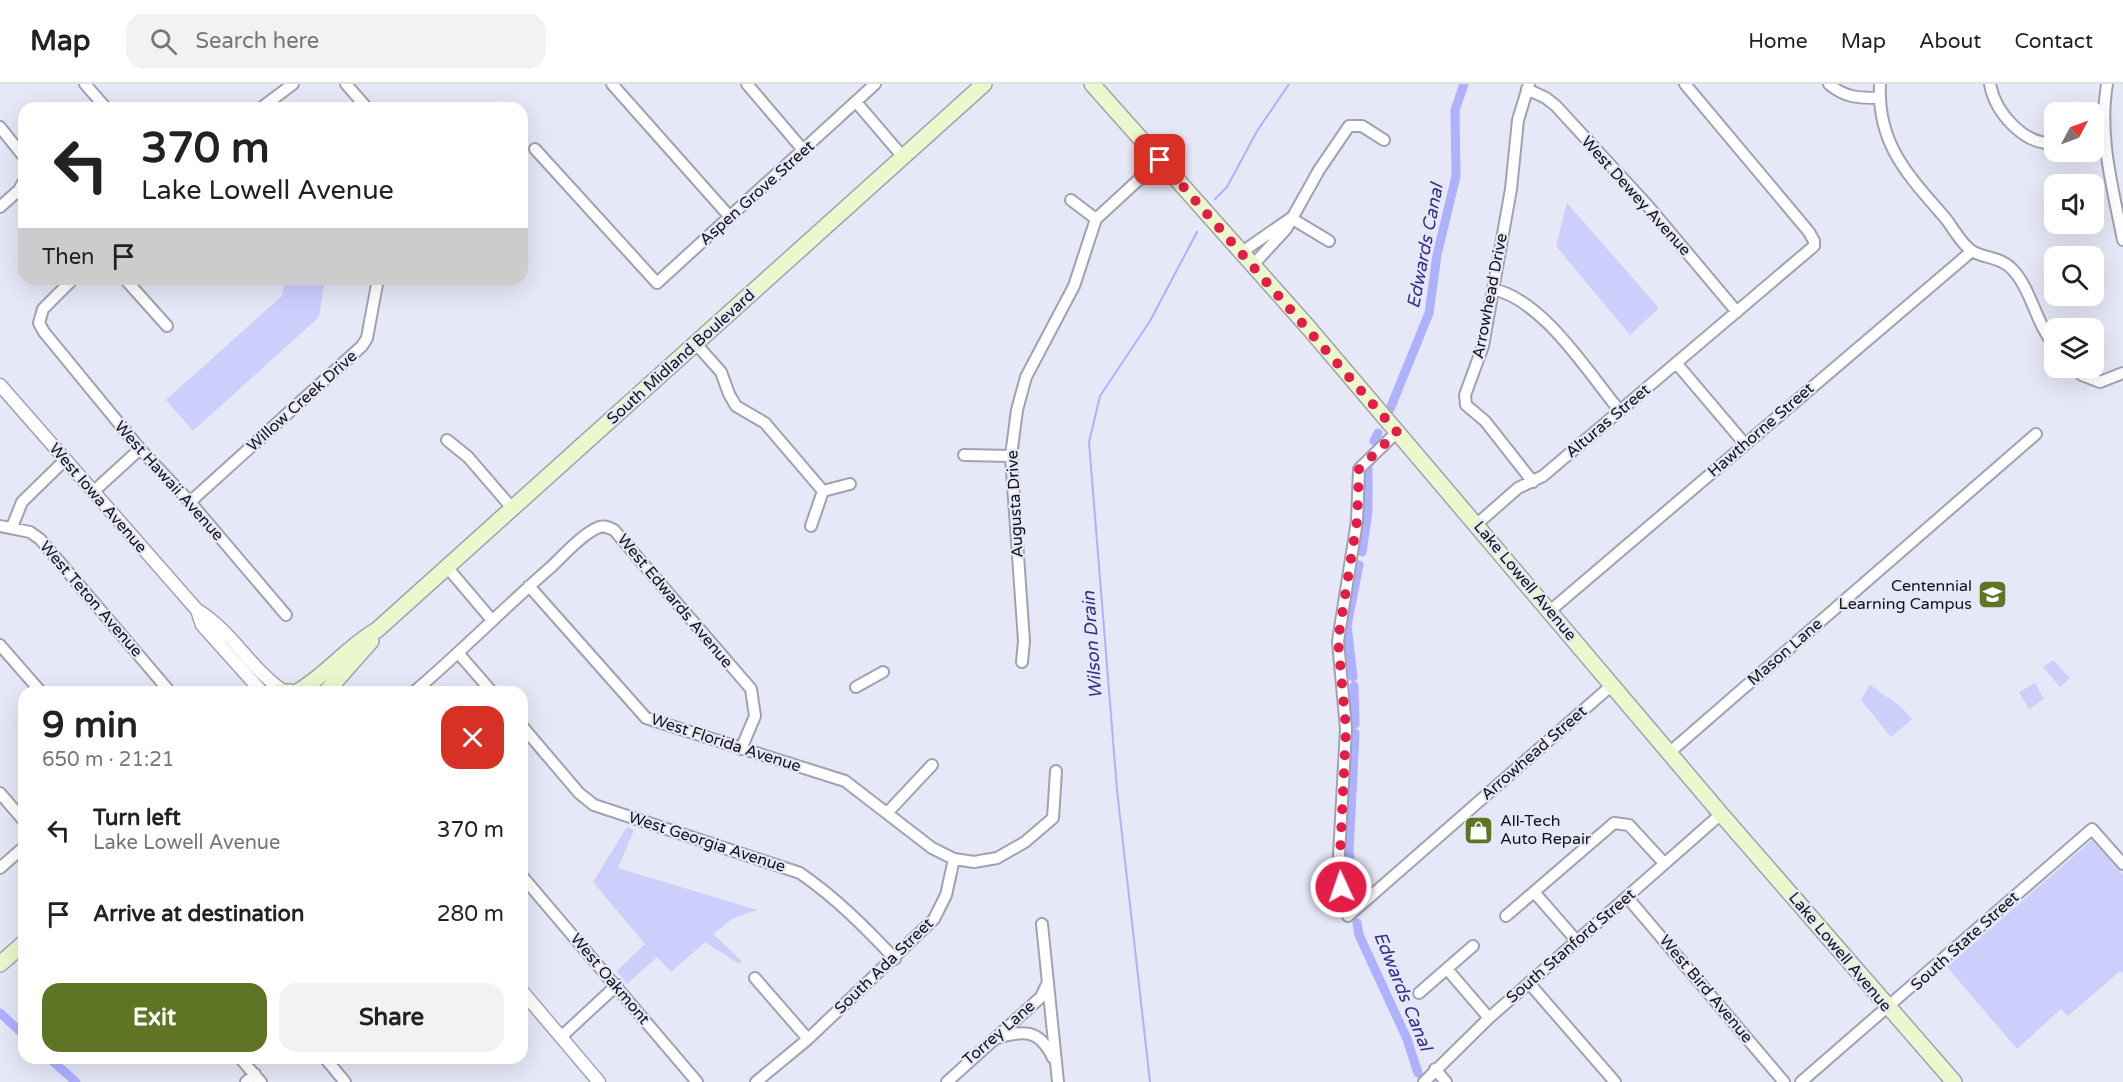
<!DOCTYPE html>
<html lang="en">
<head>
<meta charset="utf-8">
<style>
  :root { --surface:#fff; --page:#f2f2f2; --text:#222; --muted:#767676; --line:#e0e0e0; --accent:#5f7525 }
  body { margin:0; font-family:"Varela Round",sans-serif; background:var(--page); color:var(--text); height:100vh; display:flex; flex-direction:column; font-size:22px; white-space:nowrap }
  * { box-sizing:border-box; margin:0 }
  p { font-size:20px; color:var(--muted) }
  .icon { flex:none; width:33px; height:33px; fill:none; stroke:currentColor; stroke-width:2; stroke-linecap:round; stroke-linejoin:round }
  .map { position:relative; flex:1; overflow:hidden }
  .side { position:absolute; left:18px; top:602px; width:510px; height:378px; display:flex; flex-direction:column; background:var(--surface); border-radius:18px; box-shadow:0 6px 24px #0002 }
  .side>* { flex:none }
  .guide { position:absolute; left:18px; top:18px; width:510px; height:183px; border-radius:18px; box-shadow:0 6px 24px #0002; background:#fff; color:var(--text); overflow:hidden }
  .needle { width:39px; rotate:49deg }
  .tools { position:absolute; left:2044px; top:18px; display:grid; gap:12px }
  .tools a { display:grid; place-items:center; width:60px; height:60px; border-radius:12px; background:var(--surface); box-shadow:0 6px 24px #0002; font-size:30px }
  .pin { position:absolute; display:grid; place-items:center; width:51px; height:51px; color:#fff; margin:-26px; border-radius:12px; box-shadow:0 3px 9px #0006 }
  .me { position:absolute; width:66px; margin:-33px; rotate:357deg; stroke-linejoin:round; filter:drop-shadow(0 0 4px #0008) }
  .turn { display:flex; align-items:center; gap:21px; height:126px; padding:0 24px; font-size:27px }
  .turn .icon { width:78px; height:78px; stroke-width:2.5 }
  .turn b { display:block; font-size:42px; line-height:51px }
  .then { display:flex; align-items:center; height:57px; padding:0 24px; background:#0003; gap:12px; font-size:22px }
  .round { display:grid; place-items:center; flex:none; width:63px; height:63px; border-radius:18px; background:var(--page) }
  .overview { display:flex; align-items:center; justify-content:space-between; height:102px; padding:0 24px }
  h1 { font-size:36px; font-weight:800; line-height:45px }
  .button { display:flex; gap:12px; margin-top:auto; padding:12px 24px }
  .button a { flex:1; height:69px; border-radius:18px; background:var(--accent); color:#fff; font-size:24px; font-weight:800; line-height:69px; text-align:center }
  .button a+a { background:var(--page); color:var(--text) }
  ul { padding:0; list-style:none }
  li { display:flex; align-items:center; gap:18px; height:84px; padding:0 24px }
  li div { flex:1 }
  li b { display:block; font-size:22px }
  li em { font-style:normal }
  header { display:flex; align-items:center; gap:36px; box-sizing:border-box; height:84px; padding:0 30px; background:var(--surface); border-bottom:2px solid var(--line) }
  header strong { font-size:28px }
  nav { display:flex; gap:33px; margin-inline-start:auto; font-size:21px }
  .search { width:420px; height:54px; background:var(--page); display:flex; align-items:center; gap:15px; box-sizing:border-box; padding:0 21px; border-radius:18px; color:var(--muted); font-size:22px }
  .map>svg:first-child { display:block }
  .green { fill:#cccffc }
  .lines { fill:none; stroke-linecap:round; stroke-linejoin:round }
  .stream { stroke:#aeb1fe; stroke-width:2 }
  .canal { stroke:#aeb1fe; stroke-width:9 }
  .minor-casing { stroke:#a0a2b1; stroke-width:14 }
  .tertiary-casing { stroke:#a0a2b1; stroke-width:15 }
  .secondary-casing { stroke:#a0a2b1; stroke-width:18 }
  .minor { stroke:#fff; stroke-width:10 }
  .tertiary { stroke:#fff; stroke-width:12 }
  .secondary { stroke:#ebf7cd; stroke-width:15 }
  .route { stroke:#e11d48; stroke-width:10; stroke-dasharray:0 18 }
  .labels { text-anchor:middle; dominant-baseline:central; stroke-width:4.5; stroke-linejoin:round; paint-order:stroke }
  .street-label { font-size:16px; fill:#121218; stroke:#e6e7f7 }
  .poi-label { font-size:16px; fill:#121218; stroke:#e6e7f7; text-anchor:end }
  .water-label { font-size:18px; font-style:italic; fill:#372e85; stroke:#e6e7f7 }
</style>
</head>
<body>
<header>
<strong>Map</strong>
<div class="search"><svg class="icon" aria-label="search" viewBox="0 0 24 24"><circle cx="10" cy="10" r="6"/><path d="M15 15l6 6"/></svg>Search here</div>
<nav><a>Home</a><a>Map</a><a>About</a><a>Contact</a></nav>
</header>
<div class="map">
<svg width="2123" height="998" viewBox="0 0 2123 998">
  <rect width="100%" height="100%" fill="#e6e7f7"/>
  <path class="green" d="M1567 119 1659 224 1630 251 1556 162Z
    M285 195H325L319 233 193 347 166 316 282 212Z
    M2053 576 2070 594 2060 603 2043 583Z
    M2035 599 2044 615 2029 625 2019 608Z
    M1870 601 1900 622 1912 635 1891 653 1861 616Z
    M627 743 634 746 618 784 757 826 732 835 713 850 742 877 739 880 705 858 671 888 657 873 627 900 617 887 645 860 593 798Z
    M2092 756 2123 791V890L2120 887 2068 932 2061 925 2017 965 1947 883Z"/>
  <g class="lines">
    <path class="stream" d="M1215 115 1227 103 1257 47 1289 0
      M1150 998 1117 706 1089 358 1100 312 1150 237 1197 148"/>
    <path class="canal" d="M1390 325 1429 229 1437 171 1456 92 1455 26 1464 0
      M1374 357 1378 349
      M1362 468 1368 427V385
      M1353 593 1347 542 1359 481
      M1354 602 1355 640
      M1354 807 1349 767 1355 649
      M1357 839 1359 851 1407 955 1418 989
      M0 929 24 951
      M49 974 76 998"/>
    <defs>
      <path id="minor" d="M85 0 106 24
        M346 0 367 24
        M612 0 730 133
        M747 0 804 67
        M1529 0 1518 36 1511 105 1483 262 1465 311 1466 321 1485 337 1533 398
        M1829 0C1845 14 1859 14 1880 14
        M1880 0C1877 61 1909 92 1946 135 1953 144 1962 161 1972 167 1985 175 2000 172 2013 186 2032 207 2036 240 2055 262
        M1990 0C1995 28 2024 62 2055 59
        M2107 0C2098 52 2113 105 2123 156
        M1527 5 1546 14 1556 22 1648 122 1737 228
        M856 18 903 73
        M261 24 293 0
        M0 43 24 73
        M535 65 657 199 875 0
        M1071 116 1096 135
        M0 123 19 106 24 97
        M1291 134 1329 157
        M1242 168 1291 134
        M1253 181 1286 145 1319 86 1349 42H1362L1384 56
        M73 195 43 225 39 239 44 248 140 365 190 418 286 531
        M125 195 167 242
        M1493 205C1543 216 1587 287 1619 326
        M696 260 721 288 729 310 736 322 765 339 823 407
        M1677 280 1744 359
        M2075 284 2082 291 2100 298 2123 289
        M1397 348 1359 385 1357 437 1338 557 1346 645 1339 771 1341 803 1348 832 1612 601
        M447 356 468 373 512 424
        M964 371 1011 372
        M823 407 850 400
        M93 408 140 365
        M190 418 362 262 367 254 378 195
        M1477 440 1518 404 1543 392 1814 162V157L1809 148 1685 0
        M0 442 30 448 40 455 170 608
        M811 442 823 407
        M12 443 22 418 65 376
        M447 483 491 535
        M529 502 646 634 845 697 932 764 954 775 974 778 997 774 1025 758 1053 734 1056 687
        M1551 526 1972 167
        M0 561 41 608
        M459 570 492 608
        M1022 578 1024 557 1011 372 1017 326 1026 293 1074 202 1096 135 1160 76
        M856 603 883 588
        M414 608C461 568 504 524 551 483 564 471 580 452 597 444 603 441 608 443 614 446L751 605 755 632 741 665
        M522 642 579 709 594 721 800 789C836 814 865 843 895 875
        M1670 668 2036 350
        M0 709 24 737
        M888 728 932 681
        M0 784 24 763
        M522 792 697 998
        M1534 808 1576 856
        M1627 813 1784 998
        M1506 832 1614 739 1629 741 1664 779
        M1042 840 1058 998
        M1447 885 1489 934
        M755 894 808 955
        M1529 899 1615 998
        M1419 909 1473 862
        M561 953 617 901
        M994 955C1023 946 1039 944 1053 974
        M240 974 261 998
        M325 974 345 998
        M1435 985 1446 998
        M246 998 255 990
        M756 998 808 955 934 835 946 811 954 775
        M947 998 1041 913 1048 898
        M1424 998 1489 934 1721 730
        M1801 998 2092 745 2123 780"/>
      <path id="tertiary" d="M0 301 197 526C231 546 250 584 283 607
        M197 526 202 541 262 608
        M522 907 599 998"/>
      <path id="secondary" d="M1092 0 1308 243 1721 730 1954 998
        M279 608H291
        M297 608C327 591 347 563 377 546L984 0
        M326 608 371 557
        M0 880 24 859"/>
    </defs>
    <use href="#minor" class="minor-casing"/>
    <use href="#tertiary" class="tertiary-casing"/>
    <use href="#secondary" class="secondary-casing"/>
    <use href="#minor" class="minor"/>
    <use href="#tertiary" class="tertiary"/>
    <use href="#secondary" class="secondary"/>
  </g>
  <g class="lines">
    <path class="route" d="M1160 76 1397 348 1359 385 1357 437 1338 556 1346 645 1340 771 1341 803"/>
  </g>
  <defs>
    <symbol id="school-square" viewBox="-11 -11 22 22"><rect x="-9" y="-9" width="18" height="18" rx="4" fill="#5f7525" stroke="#e6e7f7"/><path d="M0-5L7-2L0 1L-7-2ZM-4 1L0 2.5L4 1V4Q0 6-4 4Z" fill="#fff"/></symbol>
    <symbol id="shop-square" viewBox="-11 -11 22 22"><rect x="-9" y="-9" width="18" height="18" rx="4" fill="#5f7525" stroke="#e6e7f7"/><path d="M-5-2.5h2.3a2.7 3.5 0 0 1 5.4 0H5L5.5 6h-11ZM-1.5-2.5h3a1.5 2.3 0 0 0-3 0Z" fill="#fff"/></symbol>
  </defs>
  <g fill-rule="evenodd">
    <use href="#school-square" x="1976" y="494" width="33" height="33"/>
    <use href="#shop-square" x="1462" y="730" width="33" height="33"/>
  </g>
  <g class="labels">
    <g class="street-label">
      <text transform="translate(757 109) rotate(-42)">Aspen Grove Street</text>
      <text transform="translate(1636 112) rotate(48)">West Dewey Avenue</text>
      <text transform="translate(1490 212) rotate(-79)">Arrowhead Drive</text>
      <text transform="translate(681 273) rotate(-42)">South Midland Boulevard</text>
      <text transform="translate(302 317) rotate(-42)">Willow Creek Drive</text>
      <text transform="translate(1608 337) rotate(-40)">Alturas Street</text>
      <text transform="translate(1761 346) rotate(-41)">Hawthorne Street</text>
      <text transform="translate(169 397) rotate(48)">West Hawaii Avenue</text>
      <text transform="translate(98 414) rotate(49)">West Iowa Avenue</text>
      <text transform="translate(1015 420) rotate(-93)">Augusta Drive</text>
      <text transform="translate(1525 497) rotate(50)">Lake Lowell Avenue</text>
      <text transform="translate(91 515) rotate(49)">West Teton Avenue</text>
      <text transform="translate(675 517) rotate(50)">West Edwards Avenue</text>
      <text transform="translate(1785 568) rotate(-41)">Mason Lane</text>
      <text transform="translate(726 659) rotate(18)">West Florida Avenue</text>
      <text transform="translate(1534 669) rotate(-41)">Arrowhead Street</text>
      <text transform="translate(707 758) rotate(18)">West Georgia Avenue</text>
      <text transform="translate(1965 857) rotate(-42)">South State Street</text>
      <text transform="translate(1571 862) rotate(-41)">South Stanford Street</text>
      <text transform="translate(1840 868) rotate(50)">Lake Lowell Avenue</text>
      <text transform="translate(884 882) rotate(-44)">South Ada Street</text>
      <text transform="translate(610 895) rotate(50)">West Oakmont</text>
      <text transform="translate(1706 905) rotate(50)">West Bird Avenue</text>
      <text transform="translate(999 949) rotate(-41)">Torrey Lane</text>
    </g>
    <g class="poi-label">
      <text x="1972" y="502">Centennial<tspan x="1972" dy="18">Learning Campus</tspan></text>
      <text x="1500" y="737" text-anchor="start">All-Tech<tspan x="1500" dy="18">Auto Repair</tspan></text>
    </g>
    <g class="water-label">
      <text transform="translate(1425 162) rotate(-79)">Edwards Canal</text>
      <text transform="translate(1092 561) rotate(-94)">Wilson Drain</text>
      <text transform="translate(1403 907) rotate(68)">Edwards Canal</text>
    </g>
  </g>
</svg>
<div class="tools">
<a><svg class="needle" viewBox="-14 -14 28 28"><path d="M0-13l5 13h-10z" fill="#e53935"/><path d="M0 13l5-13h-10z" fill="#767676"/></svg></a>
<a><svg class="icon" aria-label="sound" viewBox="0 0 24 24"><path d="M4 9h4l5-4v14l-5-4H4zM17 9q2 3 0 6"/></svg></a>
<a><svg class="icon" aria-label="search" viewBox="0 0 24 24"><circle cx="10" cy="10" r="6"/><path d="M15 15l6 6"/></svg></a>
<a><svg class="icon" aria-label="layers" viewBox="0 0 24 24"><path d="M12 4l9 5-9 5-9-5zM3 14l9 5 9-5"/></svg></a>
</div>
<div class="pin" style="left:1160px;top:76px;background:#d93025"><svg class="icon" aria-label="arrive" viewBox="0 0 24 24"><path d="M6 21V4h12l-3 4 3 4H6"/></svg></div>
<svg class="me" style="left:1341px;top:803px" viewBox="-20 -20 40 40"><circle r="17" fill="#e11d48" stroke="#fff" stroke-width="3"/><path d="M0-11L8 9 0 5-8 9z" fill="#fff"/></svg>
<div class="guide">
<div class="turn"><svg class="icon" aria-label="left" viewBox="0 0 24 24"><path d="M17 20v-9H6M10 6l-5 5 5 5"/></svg><div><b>370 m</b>Lake Lowell Avenue</div></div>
<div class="then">Then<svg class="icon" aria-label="arrive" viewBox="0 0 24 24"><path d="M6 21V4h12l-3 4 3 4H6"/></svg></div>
</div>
<section class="side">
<div class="overview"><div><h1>9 min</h1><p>650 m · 21:21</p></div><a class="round" style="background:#d93025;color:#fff"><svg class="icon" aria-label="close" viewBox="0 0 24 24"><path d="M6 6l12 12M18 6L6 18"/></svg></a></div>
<ul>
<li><svg class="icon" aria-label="left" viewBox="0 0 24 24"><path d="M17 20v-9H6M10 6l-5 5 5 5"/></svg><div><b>Turn left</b><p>Lake Lowell Avenue</p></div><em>370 m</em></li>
<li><svg class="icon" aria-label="arrive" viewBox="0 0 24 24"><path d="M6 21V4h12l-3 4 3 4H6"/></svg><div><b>Arrive at destination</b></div><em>280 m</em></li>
</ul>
<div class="button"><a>Exit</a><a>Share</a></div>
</section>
</div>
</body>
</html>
